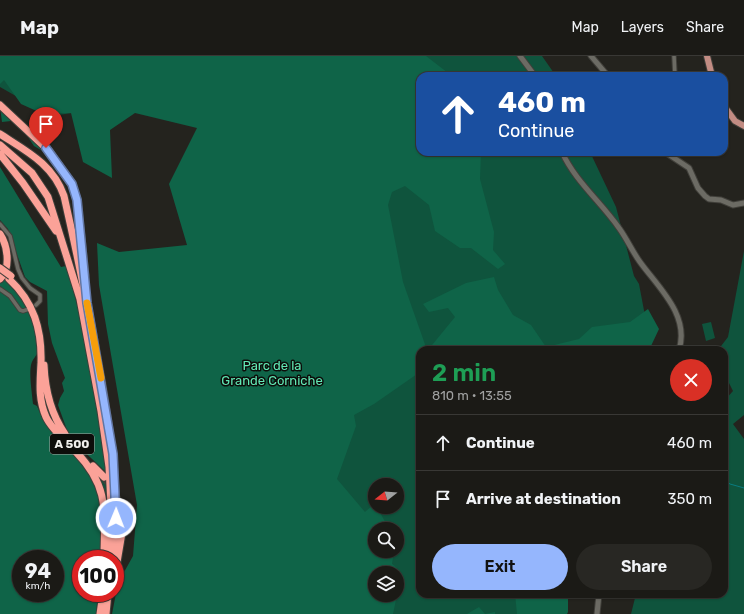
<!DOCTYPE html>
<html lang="en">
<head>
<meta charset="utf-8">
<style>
  :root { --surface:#1b1a16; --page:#282723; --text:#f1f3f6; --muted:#a0a1a1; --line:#393835; --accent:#95b6fd }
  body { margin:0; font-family:Rubik,sans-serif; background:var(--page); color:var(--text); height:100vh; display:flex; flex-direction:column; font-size:15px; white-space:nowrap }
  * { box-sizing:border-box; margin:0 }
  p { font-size:13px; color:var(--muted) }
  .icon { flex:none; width:22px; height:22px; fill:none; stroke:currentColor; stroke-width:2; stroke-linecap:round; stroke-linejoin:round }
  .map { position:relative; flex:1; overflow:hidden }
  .sheet { position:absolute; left:416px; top:290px; width:312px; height:252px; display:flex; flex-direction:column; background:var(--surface); border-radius:12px; box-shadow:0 1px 3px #0004,0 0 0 1px var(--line) }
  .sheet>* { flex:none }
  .guide { position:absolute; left:416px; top:16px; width:312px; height:84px; border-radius:12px; box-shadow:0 1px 3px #0004,0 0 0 1px var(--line); background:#1a4fa0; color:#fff; overflow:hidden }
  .needle { width:26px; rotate:253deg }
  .controls { position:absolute; left:368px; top:422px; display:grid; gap:8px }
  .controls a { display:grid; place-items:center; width:36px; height:36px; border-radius:50%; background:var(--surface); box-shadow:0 1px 3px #0004,0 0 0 1px var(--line); font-size:20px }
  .speed { position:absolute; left:12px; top:494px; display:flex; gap:8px; font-size:20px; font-weight:700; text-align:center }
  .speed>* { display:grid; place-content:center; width:52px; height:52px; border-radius:50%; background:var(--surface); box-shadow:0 1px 3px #0004,0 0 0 1px var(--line); line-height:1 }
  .speed small { font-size:10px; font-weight:400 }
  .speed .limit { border:6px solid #d22; background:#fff; color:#111 }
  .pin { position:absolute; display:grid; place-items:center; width:34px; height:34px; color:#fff; margin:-41px -17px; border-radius:50% 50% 50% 0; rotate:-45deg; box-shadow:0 0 4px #0007 }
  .pin .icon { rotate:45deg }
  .me { position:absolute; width:44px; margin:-22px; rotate:1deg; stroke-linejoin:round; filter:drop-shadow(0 0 3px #0008) }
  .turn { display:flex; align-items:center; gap:14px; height:84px; padding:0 16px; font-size:18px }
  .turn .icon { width:52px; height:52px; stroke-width:2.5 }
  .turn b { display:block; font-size:28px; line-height:34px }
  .round { display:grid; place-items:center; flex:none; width:42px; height:42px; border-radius:21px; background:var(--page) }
  .overview { display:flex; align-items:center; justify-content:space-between; height:68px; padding:0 16px }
  h1 { font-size:24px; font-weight:600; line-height:30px; color:#1e9e55 }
  .primary-button { display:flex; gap:8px; margin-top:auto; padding:8px 16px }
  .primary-button a { flex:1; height:46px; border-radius:24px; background:var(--accent); color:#111; font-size:16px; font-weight:600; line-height:46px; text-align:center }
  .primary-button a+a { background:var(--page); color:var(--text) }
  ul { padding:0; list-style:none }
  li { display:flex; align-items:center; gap:12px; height:56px; padding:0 16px; border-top:1px solid var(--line) }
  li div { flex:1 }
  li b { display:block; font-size:15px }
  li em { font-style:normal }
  header { display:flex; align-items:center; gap:24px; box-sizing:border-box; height:56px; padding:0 20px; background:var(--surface); border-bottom:1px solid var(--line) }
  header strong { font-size:19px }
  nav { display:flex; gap:22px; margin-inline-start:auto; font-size:14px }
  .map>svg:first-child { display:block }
  .green { fill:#0f543d; fill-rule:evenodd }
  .forest { fill:#0f6448; fill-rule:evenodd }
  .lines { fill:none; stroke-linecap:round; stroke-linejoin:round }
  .stream { stroke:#0a7c80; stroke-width:1 }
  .highway-tunnel { stroke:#43423d; stroke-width:7; stroke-dasharray:7 3.5; stroke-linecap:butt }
  .street-casing { stroke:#403f3a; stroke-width:5.5 }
  .secondary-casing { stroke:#403f3a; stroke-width:7 }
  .primary-casing { stroke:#403f3a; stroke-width:8 }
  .highway-casing { stroke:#403f3a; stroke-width:9 }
  .street { stroke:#6c6b64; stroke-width:3.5 }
  .secondary { stroke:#6c6b64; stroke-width:5 }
  .primary { stroke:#c28c83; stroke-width:6 }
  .highway { stroke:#fba298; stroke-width:7 }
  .highway-bridge-casing { stroke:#403f3a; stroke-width:9; stroke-linecap:butt }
  .highway-bridge { stroke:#fba298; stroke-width:7 }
  .route-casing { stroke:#6176a4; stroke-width:10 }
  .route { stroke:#95b6fd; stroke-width:7 }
  .slow { stroke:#f59e0b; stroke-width:7 }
  .labels { text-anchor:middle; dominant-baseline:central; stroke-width:3; stroke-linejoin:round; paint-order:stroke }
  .shield { fill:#0d0d0a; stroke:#acaba8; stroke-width:1 }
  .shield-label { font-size:12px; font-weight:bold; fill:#f0efec }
  .park-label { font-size:13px; fill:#62e9b5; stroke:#0d0d0a }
</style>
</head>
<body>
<header>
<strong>Map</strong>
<nav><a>Map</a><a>Layers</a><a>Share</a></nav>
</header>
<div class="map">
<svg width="744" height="558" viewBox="0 0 744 558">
  <rect width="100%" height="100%" fill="#24231e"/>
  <path class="green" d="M0 0H542L556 20H420V96H590L616 151 634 220 639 228 650 286 616 294H420V538H554L557 558H125L191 193 202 67 129 49 51 60 0 31ZM375 429H397V451H375ZM375 473H397V495H375ZM375 517H397V539H375Z
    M744 195V359L733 368 744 383V558H631L636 538H724V390L726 389 724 387V345L733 335 724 317V294H718L728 281Z
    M711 266 715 282 706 285 702 268Z
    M92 411 105 425 107 423 108 465Z"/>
  <path class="forest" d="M0 0H426L452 20H420V96H481L480 123 494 176 493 194 505 208 498 213 471 192H460L435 175 429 149 405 130 392 136 388 149 403 226 427 294H420V316L374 348 354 359 356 370 337 423 365 456 375 447V451H377L389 473H375V495H394L392 508C404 516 400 526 397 538V517H375V539H397L393 558H112L118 527 133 500 137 449 99 229 97 187 119 196 187 189 169 128 197 72 135 57 110 74 112 122 83 106 71 57H41L21 48 4 24 0 28Z
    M0 51 48 98 34 90 28 81 11 65 2 66Z
    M0 111 61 211 66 210C87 276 97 349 107 417L75 387 67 374 58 349 60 342 64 335 62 327 65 322 52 287 48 268 47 235 30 226 25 221 8 173 0 164Z
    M494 221 498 234 513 259 531 269 546 291 579 283 592 271 630 266 648 253 659 273 651 290 628 294H428L455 261 448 252 429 256 423 248 466 227Z
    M4 223C23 240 42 267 38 295 37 300 32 303 31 309 29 319 32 337 33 348L37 350 43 364 90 415 101 445V503H81V537H98L96 558H0V226ZM21 503H55V537H21Z
    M515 538H568V556L567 558H517Z
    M479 551 485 558 495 556V558H467Z"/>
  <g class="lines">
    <path class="stream" d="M724 424 730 428 744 432"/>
    <path class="highway-tunnel" d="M104 421 117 441 122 452"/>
    <defs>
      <path id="street" d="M674 0 675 20
        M0 168 10 180 18 213 22 222 30 232 40 239V245L36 249
        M0 233 10 240 20 254 23 255 29 253"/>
      <path id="secondary" d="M520 0 535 20
        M591 0 608 20
        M562 96C575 125 601 146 619 172 627 183 632 195 640 206 658 231 690 259 679 294
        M665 96 689 112 698 132 705 140 709 143 721 144 733 149 744 147
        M597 558 599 538"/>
      <path id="primary" d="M707 0 712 20
        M724 50 735 65 744 70"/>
      <path id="highway" d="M0 49 49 95 72 128 77 144 85 219
        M0 78C26 95 53 108 64 140 78 202 91 265 102 328 112 389 120 441 113 503
        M0 89 32 117 48 141 80 243 101 355 109 411 111 449 107 503
        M0 98 23 127 56 175
        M0 178C8 190 11 213 0 223
        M9 223C34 246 42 274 41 307 40 326 38 343 46 361 52 374 67 386 76 396 108 429 105 453 104 497
        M44 309C45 333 51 358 65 378
        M93 410 104 421
        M115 518 123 471 122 452
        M100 558 103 537
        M106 558 108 537"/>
    </defs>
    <use href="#street" class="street-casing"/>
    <use href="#secondary" class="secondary-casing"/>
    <use href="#primary" class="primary-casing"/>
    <use href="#highway" class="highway-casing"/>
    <use href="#street" class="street"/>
    <use href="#secondary" class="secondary"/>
    <use href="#primary" class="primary"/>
    <use href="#highway" class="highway"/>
    <defs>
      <path id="highway-bridge" d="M0 212 11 220"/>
    </defs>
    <use href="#highway-bridge" class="highway-bridge-casing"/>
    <use href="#highway-bridge" class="highway-bridge"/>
  </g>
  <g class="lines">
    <defs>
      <path id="route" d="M46 92 72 128 77 144 87 247 113 398 116 462"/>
    </defs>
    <use href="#route" class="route-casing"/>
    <use href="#route" class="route"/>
    <path class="slow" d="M87 247 101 322"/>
  </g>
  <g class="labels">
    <rect class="shield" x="50" y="378" width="44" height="20" rx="3"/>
    <g class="shield-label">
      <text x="72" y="388">A 500</text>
    </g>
    <g class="park-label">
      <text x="272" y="309">Parc de la<tspan x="272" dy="15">Grande Corniche</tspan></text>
    </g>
  </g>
</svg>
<div class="controls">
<a><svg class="needle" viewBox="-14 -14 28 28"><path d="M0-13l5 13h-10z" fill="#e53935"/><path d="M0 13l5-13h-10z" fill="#a0a1a1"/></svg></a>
<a><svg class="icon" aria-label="search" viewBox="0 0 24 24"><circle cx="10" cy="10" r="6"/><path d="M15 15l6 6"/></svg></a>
<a><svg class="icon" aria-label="layers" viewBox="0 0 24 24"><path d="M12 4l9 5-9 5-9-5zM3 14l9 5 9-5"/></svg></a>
</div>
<div class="speed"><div>94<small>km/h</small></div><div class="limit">100</div></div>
<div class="pin" style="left:46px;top:92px;background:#d93025"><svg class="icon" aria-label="arrive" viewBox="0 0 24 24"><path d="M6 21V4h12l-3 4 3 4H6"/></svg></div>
<svg class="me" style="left:116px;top:462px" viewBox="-20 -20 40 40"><circle r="17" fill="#95b6fd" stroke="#fff" stroke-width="3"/><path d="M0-11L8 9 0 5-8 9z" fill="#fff"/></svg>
<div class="guide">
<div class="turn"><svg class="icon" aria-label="ahead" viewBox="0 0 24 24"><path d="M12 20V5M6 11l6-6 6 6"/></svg><div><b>460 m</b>Continue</div></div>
</div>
<section class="sheet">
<div class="overview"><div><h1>2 min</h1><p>810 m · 13:55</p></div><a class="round" style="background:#d93025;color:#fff"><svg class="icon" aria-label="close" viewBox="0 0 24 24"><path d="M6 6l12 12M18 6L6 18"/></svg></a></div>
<ul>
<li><svg class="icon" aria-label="ahead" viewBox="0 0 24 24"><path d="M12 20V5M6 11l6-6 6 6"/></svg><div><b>Continue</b></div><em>460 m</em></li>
<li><svg class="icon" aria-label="arrive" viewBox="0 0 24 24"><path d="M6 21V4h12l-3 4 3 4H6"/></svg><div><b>Arrive at destination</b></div><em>350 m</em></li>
</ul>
<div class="primary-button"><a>Exit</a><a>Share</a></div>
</section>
</div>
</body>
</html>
